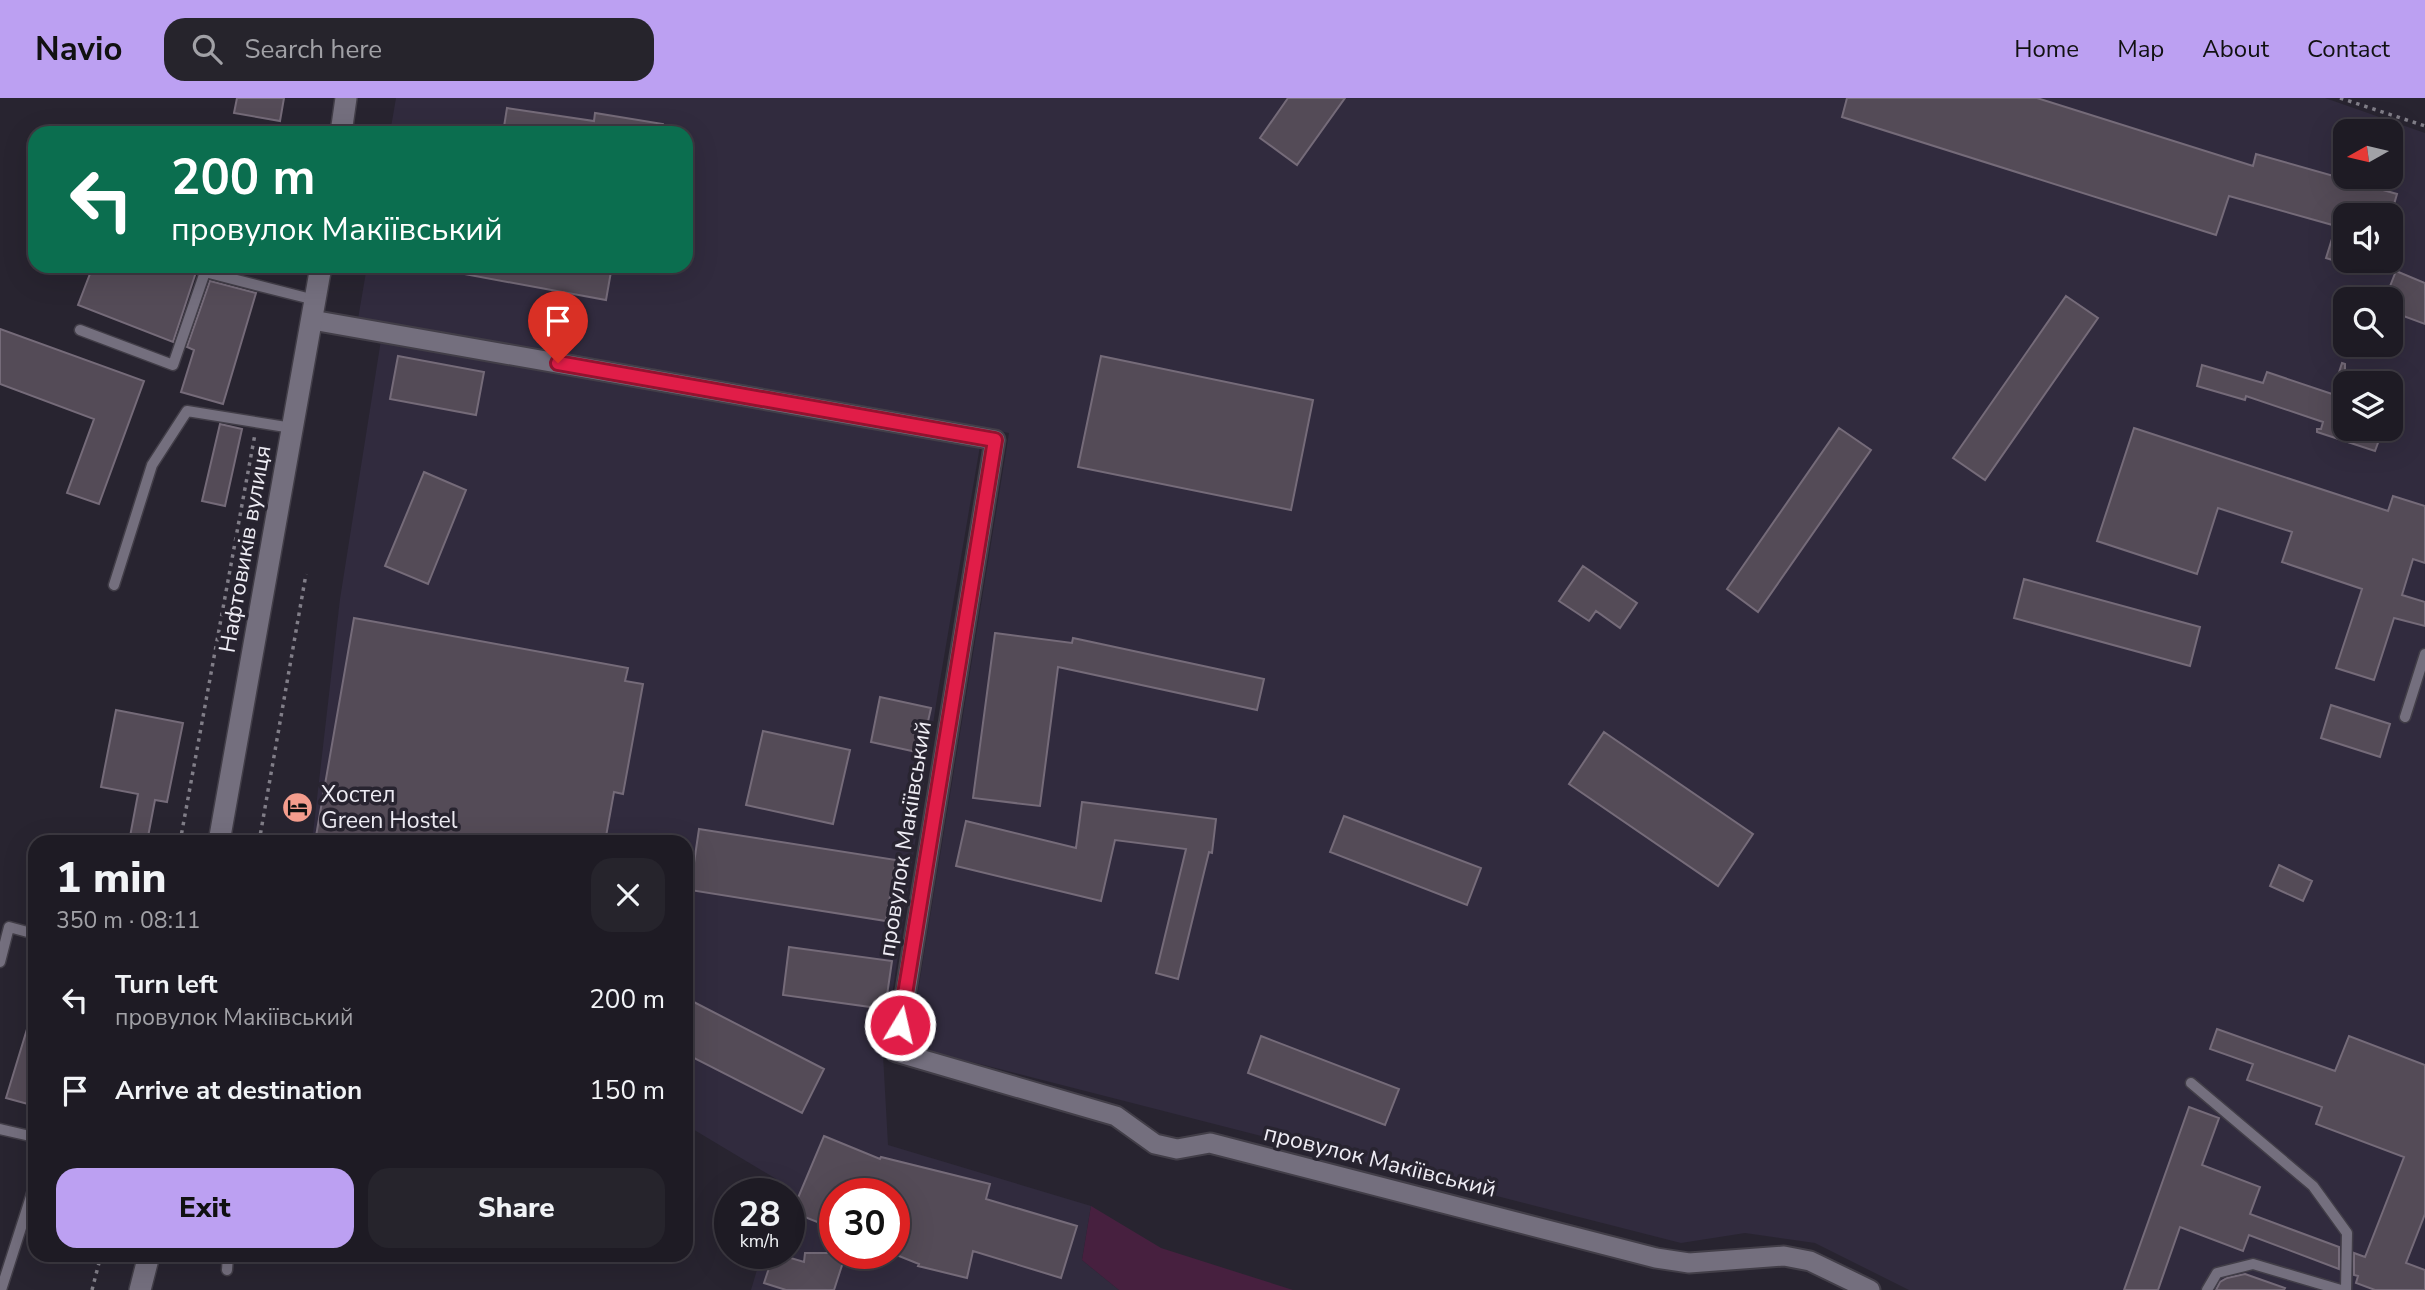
<!DOCTYPE html>
<html lang="en">
<head>
<meta charset="utf-8">
<style>
  :root { --surface:#1e1b24; --page:#26242c; --text:#f1f3f6; --muted:#a1a1a6; --line:#3c3941; --accent:#bca0f2 }
  body { margin:0; font-family:"Nunito Sans",sans-serif; background:var(--page); color:var(--text); height:100vh; display:flex; flex-direction:column; font-size:26px; white-space:nowrap }
  * { box-sizing:border-box; margin:0 }
  p { font-size:23px; color:var(--muted) }
  .icon { flex:none; width:38px; height:38px; fill:none; stroke:currentColor; stroke-width:2; stroke-linecap:round; stroke-linejoin:round }
  .map { position:relative; flex:1; overflow:hidden }
  .sheet { position:absolute; left:28px; top:737px; width:665px; height:427px; display:flex; flex-direction:column; background:var(--surface); border-radius:21px; box-shadow:0 7px 28px #0002,0 0 0 2px var(--line) }
  .sheet>* { flex:none }
  .guide { position:absolute; left:28px; top:28px; width:665px; height:147px; border-radius:21px; box-shadow:0 7px 28px #0002,0 0 0 2px var(--line); background:#0b6e4f; color:#fff; overflow:hidden }
  .needle { width:46px; rotate:262deg }
  .buttons { position:absolute; left:2333px; top:21px; display:grid; gap:14px }
  .buttons a { display:grid; place-items:center; width:70px; height:70px; border-radius:14px; background:var(--surface); box-shadow:0 7px 28px #0002,0 0 0 2px var(--line); font-size:35px }
  .speed { position:absolute; left:714px; top:1080px; display:flex; gap:14px; font-size:35px; font-weight:700; text-align:center }
  .speed>* { display:grid; place-content:center; width:91px; height:91px; border-radius:50%; background:var(--surface); box-shadow:0 7px 28px #0002,0 0 0 2px var(--line); line-height:1 }
  .speed small { font-size:18px; font-weight:400 }
  .speed .limit { border:10px solid #d22; background:#fff; color:#111 }
  .pin { position:absolute; display:grid; place-items:center; width:60px; height:60px; color:#fff; margin:-72px -30px; border-radius:50% 50% 50% 0; rotate:-45deg; box-shadow:0 0 7px #0007 }
  .pin .icon { rotate:45deg }
  .me { position:absolute; width:77px; margin:-38px; rotate:9deg; stroke-linejoin:round; filter:drop-shadow(0 0 5px #0008) }
  .turn { display:flex; align-items:center; gap:24px; height:147px; padding:0 28px; font-size:32px }
  .turn .icon { width:91px; height:91px; stroke-width:2.5 }
  .turn b { display:block; font-size:49px; line-height:60px }
  .round { display:grid; place-items:center; flex:none; width:74px; height:74px; border-radius:21px; background:var(--page) }
  .head { display:flex; align-items:center; justify-content:space-between; height:119px; padding:0 28px }
  h1 { font-size:42px; font-weight:800; line-height:52px }
  .button { display:flex; gap:14px; margin-top:auto; padding:14px 28px }
  .button a { flex:1; height:80px; border-radius:21px; background:var(--accent); color:#111; font-size:28px; font-weight:800; line-height:80px; text-align:center }
  .button a+a { background:var(--page); color:var(--text) }
  ul { padding:0; list-style:none }
  li { display:flex; align-items:center; gap:21px; height:91px; padding:0 28px }
  li div { flex:1 }
  li b { display:block; font-size:26px }
  li em { font-style:normal }
  header { display:flex; align-items:center; gap:42px; box-sizing:border-box; height:98px; padding:0 35px; background:var(--accent); color:#111 }
  header strong { font-size:33px }
  nav { display:flex; gap:38px; margin-inline-start:auto; font-size:24px }
  .search { width:490px; height:63px; background:var(--page); display:flex; align-items:center; gap:18px; box-sizing:border-box; padding:0 24px; border-radius:21px; color:var(--muted); font-size:26px }
  .map>svg:first-child { display:block }
  .built { fill:#312b3e; fill-rule:evenodd }
  .green { fill:#47203f }
  .building { fill:#544b57; stroke:#756b79; stroke-width:2 }
  .lines { fill:none; stroke-linecap:round; stroke-linejoin:round }
  .lane-casing { stroke:#423e48; stroke-width:13 }
  .street-casing { stroke:#423e48; stroke-width:23 }
  .secondary-casing { stroke:#423e48; stroke-width:24 }
  .path { stroke:#817e88; stroke-width:3.5; stroke-dasharray:3.5 5; stroke-linecap:butt }
  .lane { stroke:#746f7e; stroke-width:10 }
  .street { stroke:#746f7e; stroke-width:19 }
  .secondary { stroke:#746f7e; stroke-width:21 }
  .route-casing { stroke:#92132f; stroke-width:18 }
  .route { stroke:#e11d48; stroke-width:12 }
  .labels { text-anchor:middle; dominant-baseline:central; stroke-width:7; stroke-linejoin:round; paint-order:stroke }
  .street-label { font-size:23px; fill:#eeecf4; stroke:#282430 }
  .poi-label { font-size:23px; fill:#eeecf4; stroke:#282430; text-anchor:start }
</style>
</head>
<body>
<header>
<strong>Navio</strong>
<div class="search"><svg class="icon" aria-label="search" viewBox="0 0 24 24"><circle cx="10" cy="10" r="6"/><path d="M15 15l6 6"/></svg>Search here</div>
<nav><a>Home</a><a>Map</a><a>About</a><a>Contact</a></nav>
</header>
<div class="map">
<svg width="2425" height="1192" viewBox="0 0 2425 1192">
  <rect width="100%" height="100%" fill="#282430"/>
  <path class="built" d="M396 0H2325L2425 35V1192H1909L1815 1145 1745 1135 1681 1145 909 948 1009 335 358 221 367 168H686V35H390ZM2345 33H2390V79H2345ZM2345 117H2390V163H2345ZM2345 201H2390V247H2345ZM2345 285H2390V331H2345Z
    M381 242 980 348 937 600 883 957 888 1047 1091 1108 1082 1162 1119 1192H751L762 1155H789V1096L780 1095 783 1085 686 1027V744H312L340 501ZM835 1096H894V1155H835Z"/>
  <path class="green" d="M1091 1108 1161 1150 1293 1192H1119L1082 1162Z"/>
  <path class="building" d="M237 0H284L280 23 234 15Z
    M1288 0H1345L1297 67 1260 40Z
    M1847 0H2037L2253 68 2256 56 2397 96 2391 117H2345V166L2326 160 2336 128 2229 98 2216 137 1842 19Z
    M507 10 594 23 595 15 663 26V35H503Z
    M93 168H198L173 244 78 207Z
    M464 168H612L606 202 464 176Z
    M2396 173 2425 185V226L2390 213V201H2385Z
    M210 183 256 195 223 306 181 294 194 252 187 249Z
    M2066 198 2098 220 1985 382 1953 360Z
    M0 231 144 283 99 406 67 395 94 321 0 286Z
    M398 258 484 274 476 317 390 301Z
    M1101 258 1313 302 1291 412 1078 369Z
    M2342 265 2345 266V331H2383L2375 353 2317 334V331H2321L2323 324 2246 298 2245 302 2197 288 2202 267 2263 285 2267 274 2332 296Z
    M220 326 242 331 225 408 202 403Z
    M1839 330 1871 352 1758 514 1727 491Z
    M2134 330 2388 413 2393 398 2425 408V465L2413 461 2402 497 2425 504V528L2394 520 2374 582 2336 570 2362 491 2282 464 2292 434 2218 410 2197 476 2097 443Z
    M424 374 466 392 428 486 385 468Z
    M1583 468 1637 505 1620 530 1596 513 1589 523 1559 503Z
    M2024 481 2200 529 2190 568 2014 520Z
    M354 520 628 570 625 583 643 586 623 696 614 694 605 744H315Z
    M995 535 1072 545 1073 540 1264 581 1257 612 1058 569 1040 708 973 700Z
    M880 599 931 610 921 655 871 644Z
    M2331 607 2390 626 2380 659 2321 640Z
    M116 612 183 625 167 704 155 702 147 744H129L138 696 101 689Z
    M763 633 850 652 833 726 746 707Z
    M1604 634 1753 736 1718 788 1569 686Z
    M1082 704 1216 721 1212 755 1209 754 1178 881 1156 875 1186 751 1115 742 1101 803 956 768 966 723 1076 750Z
    M1344 718 1481 770 1467 807 1330 754Z
    M699 731 896 762 886 823 690 792Z
    M2279 767 2312 783 2303 803 2270 788Z
    M789 849 892 863 885 911 783 897Z
    M686 900 824 971 802 1015 686 956Z
    M31 918 35 919V1008L6 1000Z
    M2217 931 2335 973 2349 938 2425 967V1116L2406 1165 2425 1172V1192H2375L2356 1185 2358 1178 2354 1177V1155L2365 1159 2404 1059 2316 1026 2322 1009 2247 982 2253 966 2210 951Z
    M1261 938 1399 991 1385 1027 1248 975Z
    M2189 1009 2219 1020 2202 1067 2260 1089 2250 1116 2339 1149V1171L2249 1137 2243 1153 2180 1129 2158 1192H2124Z
    M824 1038 880 1061 881 1059 990 1086 986 1101 1077 1128 1061 1180 973 1153 967 1180 918 1168 919 1166 894 1156V1096H835V1131L792 1114Z
    M774 1155 804 1164 805 1155H846L834 1192H786L764 1185Z
    M2245 1176 2285 1190 2284 1192H2216L2220 1184 2227 1180Z"/>
  <g class="lines">
    <defs>
      <path id="lane" d="M80 232 173 267 205 174 315 202
        M114 487 152 367 187 313 292 330
        M2405 619 2425 556
        M0 864 9 829 35 836
        M2191 985 2313 1088 2347 1135 2346 1192
        M0 1031 30 1038 35 1042
        M227 1172 228 1157
        M1 1192 35 1086
        M2207 1192 2217 1175 2253 1166 2341 1192"/>
      <path id="street" d="M312 222 995 342 896 954 1116 1018 1155 1046 1177 1051 1210 1045 1656 1160 1689 1165 1784 1158 1810 1163 1870 1192"/>
      <path id="secondary" d="M341 35 346 0
        M219 744 321 168
        M140 1192 149 1157"/>
    </defs>
    <use href="#lane" class="lane-casing"/>
    <use href="#street" class="street-casing"/>
    <use href="#secondary" class="secondary-casing"/>
    <path class="path" d="M2340 0 2425 28
      M180 744 255 336
      M259 744 306 476
      M92 1192 101 1157"/>
    <use href="#lane" class="lane"/>
    <use href="#street" class="street"/>
    <use href="#secondary" class="secondary"/>
  </g>
  <g class="lines">
    <defs>
      <path id="route" d="M558 265 995 342 900 927"/>
    </defs>
    <use href="#route" class="route-casing"/>
    <use href="#route" class="route"/>
  </g>
  <defs>
    <symbol id="hotel-disc" viewBox="-11 -11 22 22"><circle r="9.5" fill="#f49d8d" stroke="#282430"/><path d="M-6-4.5h1.5V1H6V5H4.5V3h-9V5H-6ZM-4 0a1.8 1.8 0 1 1 3.6 0ZM.5 0V-2.5h3Q6-2.5 6 0Z" fill="#111"/></symbol>
  </defs>
  <g fill-rule="evenodd">
    <use href="#hotel-disc" x="280" y="692" width="35" height="35"/>
  </g>
  <g class="labels">
    <g class="street-label">
      <text transform="translate(245 451) rotate(-80)">Нафтовиків вулиця</text>
      <text transform="translate(905 741) rotate(-81)">провулок Макіївський</text>
      <text transform="translate(1380 1063) rotate(14)">провулок Макіївський</text>
    </g>
    <g class="poi-label">
      <text x="321" y="696">Хостел<tspan x="321" dy="26">Green Hostel</tspan></text>
    </g>
  </g>
</svg>
<div class="buttons">
<a><svg class="needle" viewBox="-14 -14 28 28"><path d="M0-13l5 13h-10z" fill="#e53935"/><path d="M0 13l5-13h-10z" fill="#a1a1a6"/></svg></a>
<a><svg class="icon" aria-label="sound" viewBox="0 0 24 24"><path d="M4 9h4l5-4v14l-5-4H4zM17 9q2 3 0 6"/></svg></a>
<a><svg class="icon" aria-label="search" viewBox="0 0 24 24"><circle cx="10" cy="10" r="6"/><path d="M15 15l6 6"/></svg></a>
<a><svg class="icon" aria-label="layers" viewBox="0 0 24 24"><path d="M12 4l9 5-9 5-9-5zM3 14l9 5 9-5"/></svg></a>
</div>
<div class="speed"><div>28<small>km/h</small></div><div class="limit">30</div></div>
<div class="pin" style="left:558px;top:265px;background:#d93025"><svg class="icon" aria-label="arrive" viewBox="0 0 24 24"><path d="M6 21V4h12l-3 4 3 4H6"/></svg></div>
<svg class="me" style="left:900px;top:927px" viewBox="-20 -20 40 40"><circle r="17" fill="#e11d48" stroke="#fff" stroke-width="3"/><path d="M0-11L8 9 0 5-8 9z" fill="#fff"/></svg>
<div class="guide">
<div class="turn"><svg class="icon" aria-label="left" viewBox="0 0 24 24"><path d="M17 20v-9H6M10 6l-5 5 5 5"/></svg><div><b>200 m</b>провулок Макіївський</div></div>
</div>
<section class="sheet">
<div class="head"><div><h1>1 min</h1><p>350 m · 08:11</p></div><a class="round"><svg class="icon" aria-label="close" viewBox="0 0 24 24"><path d="M6 6l12 12M18 6L6 18"/></svg></a></div>
<ul>
<li><svg class="icon" aria-label="left" viewBox="0 0 24 24"><path d="M17 20v-9H6M10 6l-5 5 5 5"/></svg><div><b>Turn left</b><p>провулок Макіївський</p></div><em>200 m</em></li>
<li><svg class="icon" aria-label="arrive" viewBox="0 0 24 24"><path d="M6 21V4h12l-3 4 3 4H6"/></svg><div><b>Arrive at destination</b></div><em>150 m</em></li>
</ul>
<div class="button"><a>Exit</a><a>Share</a></div>
</section>
</div>
</body>
</html>
